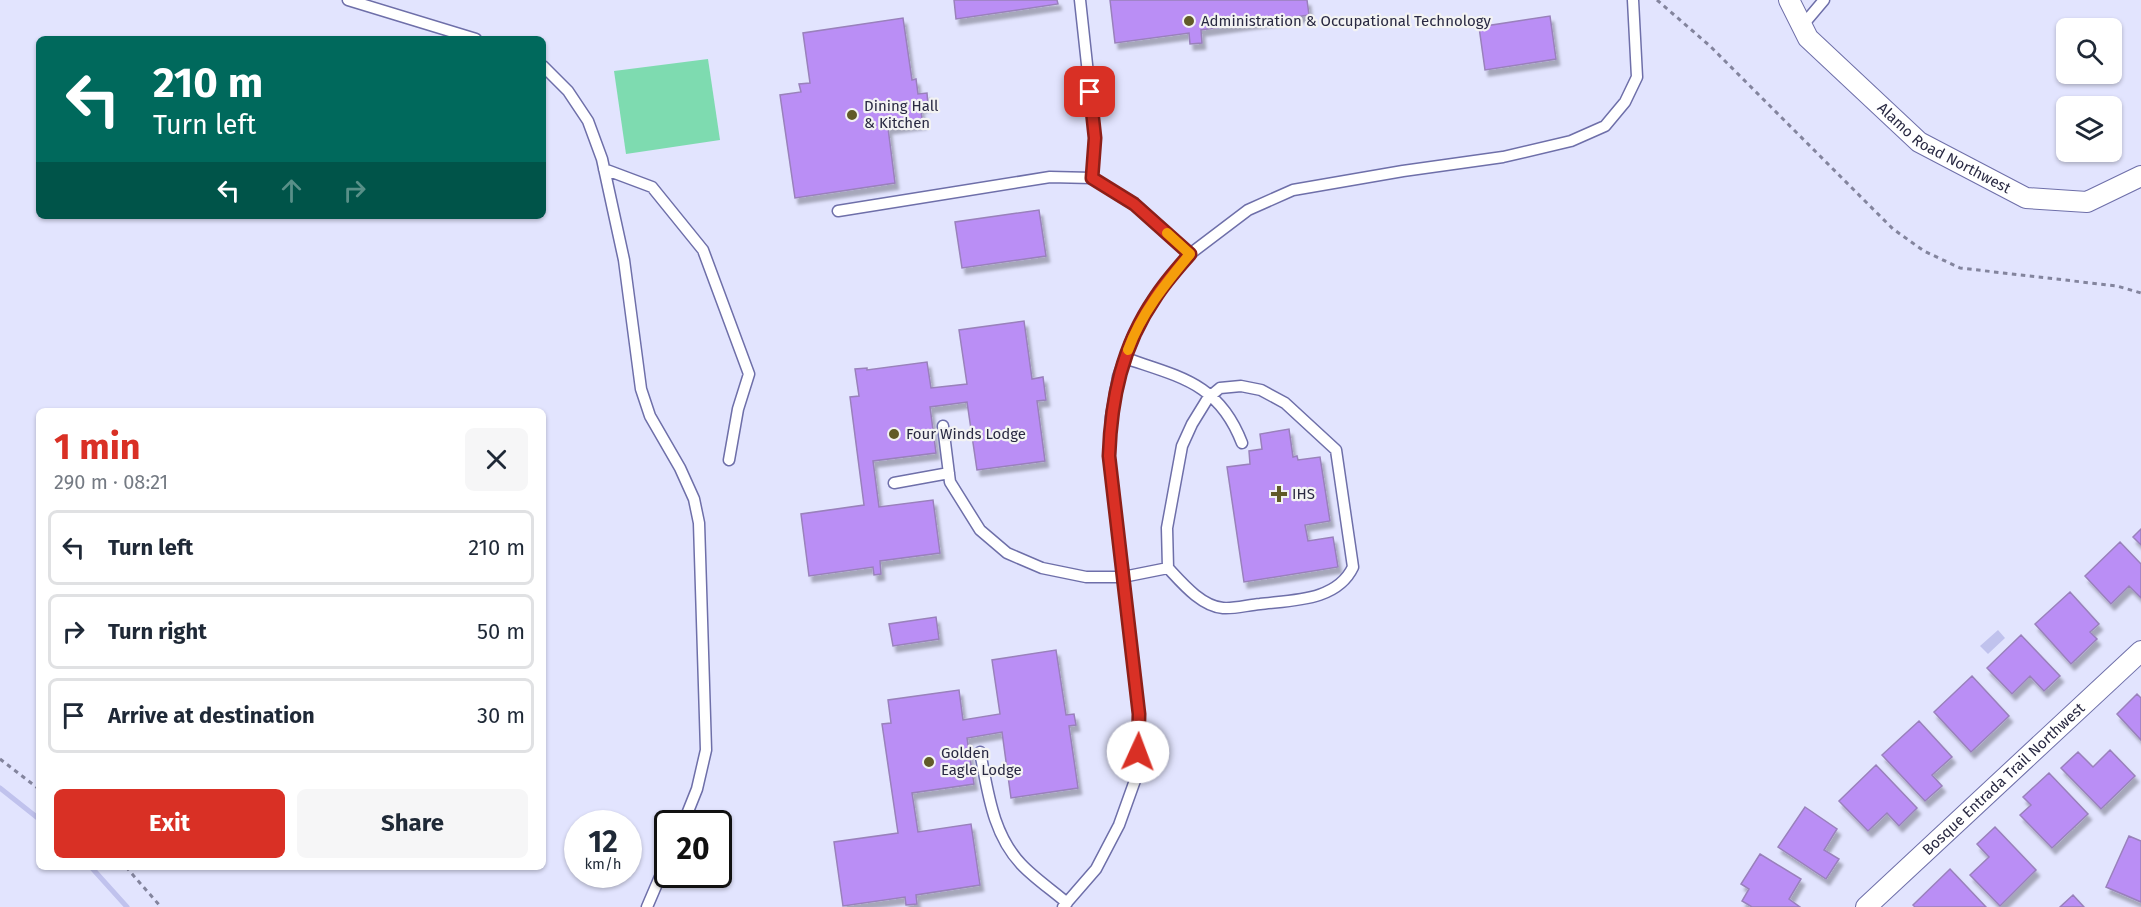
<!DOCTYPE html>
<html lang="en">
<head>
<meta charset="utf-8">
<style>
  :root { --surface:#fff; --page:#f6f6f7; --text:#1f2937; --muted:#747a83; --line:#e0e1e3; --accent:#d93025 }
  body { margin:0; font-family:"Fira Sans",sans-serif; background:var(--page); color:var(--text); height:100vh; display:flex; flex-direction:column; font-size:22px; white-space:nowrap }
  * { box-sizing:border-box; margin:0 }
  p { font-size:20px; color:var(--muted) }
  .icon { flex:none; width:33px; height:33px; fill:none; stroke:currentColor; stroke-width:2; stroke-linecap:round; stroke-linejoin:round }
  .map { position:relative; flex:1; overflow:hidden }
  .details { position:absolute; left:36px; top:408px; width:510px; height:462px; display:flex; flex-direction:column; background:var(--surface); border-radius:9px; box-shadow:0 2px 4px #0004 }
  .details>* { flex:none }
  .guide { position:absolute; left:36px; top:36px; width:510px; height:183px; border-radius:9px; box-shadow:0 2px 4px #0004; background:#00695c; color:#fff; overflow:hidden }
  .tools { position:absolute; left:2056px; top:18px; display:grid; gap:12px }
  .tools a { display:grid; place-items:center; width:66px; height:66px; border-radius:9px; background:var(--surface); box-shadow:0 2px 4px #0004; font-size:30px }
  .speed { position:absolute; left:564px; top:810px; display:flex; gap:12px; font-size:30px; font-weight:700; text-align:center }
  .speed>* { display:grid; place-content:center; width:78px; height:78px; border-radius:50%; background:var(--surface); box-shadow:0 2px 4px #0004; line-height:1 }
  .speed small { font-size:15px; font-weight:400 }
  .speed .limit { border:3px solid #111; border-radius:9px; background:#fff; color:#111 }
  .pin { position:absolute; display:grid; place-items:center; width:51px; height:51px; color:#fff; margin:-26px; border-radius:12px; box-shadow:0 3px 9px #0006 }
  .me { position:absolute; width:66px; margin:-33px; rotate:2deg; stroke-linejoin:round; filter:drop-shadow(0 0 4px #0008) }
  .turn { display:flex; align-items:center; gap:21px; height:126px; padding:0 18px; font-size:27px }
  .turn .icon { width:78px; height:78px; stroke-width:2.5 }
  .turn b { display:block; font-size:42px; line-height:51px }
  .lanes { display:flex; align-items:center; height:57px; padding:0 18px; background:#0003; justify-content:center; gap:30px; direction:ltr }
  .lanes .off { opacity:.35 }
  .round { display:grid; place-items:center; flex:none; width:63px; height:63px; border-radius:9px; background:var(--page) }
  .head { display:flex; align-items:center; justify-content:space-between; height:102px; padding:0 18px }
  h1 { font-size:36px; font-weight:700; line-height:45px; color:var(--accent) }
  .cta { display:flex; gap:12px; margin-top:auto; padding:12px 18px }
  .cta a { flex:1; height:69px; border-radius:9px; background:var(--accent); color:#fff; font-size:24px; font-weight:700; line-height:69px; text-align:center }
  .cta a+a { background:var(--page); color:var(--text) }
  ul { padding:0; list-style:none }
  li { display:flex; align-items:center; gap:18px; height:75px; margin:0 12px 9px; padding:0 6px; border:3px solid var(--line); border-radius:9px }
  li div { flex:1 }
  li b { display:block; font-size:22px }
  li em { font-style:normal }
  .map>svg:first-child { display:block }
  .green { fill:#7edbb0 }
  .water { fill:#c0c2ed }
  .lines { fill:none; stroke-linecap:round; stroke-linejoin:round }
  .stream { stroke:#c0c2ed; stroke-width:5 }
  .building { fill:#ba8ef5; stroke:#9981bb; stroke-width:1.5; filter:url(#shadow) }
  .lane-casing { stroke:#6e6fa9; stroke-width:13 }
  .street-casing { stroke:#6e6fa9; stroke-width:22 }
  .path { stroke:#83849d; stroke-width:3; stroke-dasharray:4.5 4.5; stroke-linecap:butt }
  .lane { stroke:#fff; stroke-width:10 }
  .street { stroke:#fff; stroke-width:20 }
  .route-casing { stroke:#8d1f18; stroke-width:15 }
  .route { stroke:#d93025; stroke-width:10 }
  .slow { stroke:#f59e0b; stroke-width:10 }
  .poi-dot { fill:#615b28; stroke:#f3f3f3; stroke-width:2 }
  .labels { text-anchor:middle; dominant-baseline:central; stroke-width:4.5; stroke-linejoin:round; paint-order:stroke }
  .poi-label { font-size:15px; fill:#292942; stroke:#f3f3f3; text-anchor:start }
  .street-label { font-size:15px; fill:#292942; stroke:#f3f3f3 }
</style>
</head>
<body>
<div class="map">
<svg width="2141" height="907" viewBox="0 0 2141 907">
  <defs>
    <filter id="shadow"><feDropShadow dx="3.5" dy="6" stdDeviation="1.5" flood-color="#0004"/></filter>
  </defs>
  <rect width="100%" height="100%" fill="#e2e4fe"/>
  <path class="green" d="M708 59 720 140 626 154 614 71Z"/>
  <path class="water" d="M1998 630 2005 638 1988 654 1980 646Z"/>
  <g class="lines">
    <path class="stream" d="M0 788 39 819
      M91 867 127 907"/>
  </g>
  <path class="building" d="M954 0H1057L1058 4 956 19Z
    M1110 0H1307L1309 15 1201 30 1202 43 1190 44 1189 33 1115 43Z
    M1550 16 1556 59 1485 70 1479 27Z
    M903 18 912 80 916 79 918 94 927 93 928 105 920 107 923 123 888 128 895 183 795 198 780 95 801 92 799 84 810 83 803 33Z
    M1039 210 1046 256 962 268 955 222Z
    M1024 321 1032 379 1043 377 1046 400 1037 401 1045 461 977 470 967 402 930 407 936 453 873 461 879 507 933 500 940 553 880 561 881 574 874 575 873 567 809 576 801 514 864 505 850 397 859 396 855 369 867 368V370L927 362 931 388 967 384 959 330Z
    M1289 429 1293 457 1297 456 1298 460 1320 457 1330 521 1305 525 1308 541 1333 537 1338 567 1244 582 1227 467 1250 464 1249 451 1262 449 1260 434Z
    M2141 529V545L2133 537Z
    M2120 542 2141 564V598L2129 586 2111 604 2085 576Z
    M2070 592 2099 624 2090 632 2097 639 2071 664 2035 624Z
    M936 617 939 639 893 646 889 624Z
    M2021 635 2060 676 2044 691 2030 676 2012 694 1987 668Z
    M1056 650 1066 715 1074 714 1076 725 1069 726 1078 788 1011 798 1002 732 967 738 974 784 912 793 918 832 971 824 980 885 916 895 917 904 906 905 905 897 843 906 834 842 898 833 882 724 891 723 888 700 959 690 963 720 1000 714 992 660Z
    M1972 676 2009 716 1971 752 1934 712Z
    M2137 694 2141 698V740L2117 714Z
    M1919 721 1952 757 1932 775 1942 786 1925 801 1882 755Z
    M2110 750 2135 776 2101 809 2061 768 2078 752 2093 767Z
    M1876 765 1917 808 1899 826 1887 813 1868 831 1839 801Z
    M2049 773 2088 814 2052 848 2020 815 2031 805 2023 797Z
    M1805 807 1837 829 1824 850 1839 859 1826 879 1778 847Z
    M1995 827 2036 870 2000 906 1970 875 1989 857 1977 844Z
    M2129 836 2141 841V902L2106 887Z
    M1760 854 1801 879 1789 899 1800 907H1752L1742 901 1749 889 1741 884Z
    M1950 869 1986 907H1915L1913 905Z
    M2073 895 2084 907H2060Z"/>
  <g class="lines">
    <defs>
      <path id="lane" d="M348 0 476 39
        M1080 0 1095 138 1092 178
        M1802 26 1824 0
        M543 66 568 91 588 121 602 159 624 260 641 389 650 416 680 468 694 499 699 523 706 750 697 789 683 824
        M604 169 652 187 703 250 749 374 738 409 729 460
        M838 211 1050 177 1092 178 1135 204 1190 254
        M1125 358C1180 377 1219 383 1242 443
        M943 426 950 482 980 530 1007 553 1042 568 1086 577H1123L1168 568C1182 583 1201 606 1223 608 1234 609 1248 605 1260 604 1293 600 1337 601 1353 567L1336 450 1285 403 1261 390 1241 386 1220 388 1208 398 1192 424 1182 446 1167 528 1168 568
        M894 483 949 473
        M980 752C988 791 992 833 1021 864 1034 878 1052 890 1067 903
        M647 907 668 858
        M1063 907 1096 869 1119 825 1138 772 1139 714 1109 457 1111 417 1118 377 1132 338 1154 298 1190 254 1248 210 1293 190 1403 171 1503 157 1571 141 1605 126 1625 102 1637 77 1633 0"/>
      <g id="street">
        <path id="s1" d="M1789 0 1808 38 1919 142 2026 198 2087 202 2141 176"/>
        <path id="s2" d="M1866 907 2141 651"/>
      </g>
    </defs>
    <use href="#lane" class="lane-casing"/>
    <use href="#street" class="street-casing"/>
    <path class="path" d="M1657 0 1710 46 1893 229 1924 251 1960 268 2117 286 2141 293
      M0 759 39 789
      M126 867 161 907"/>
    <use href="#lane" class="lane"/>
    <use href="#street" class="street"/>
  </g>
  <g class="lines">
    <defs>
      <path id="route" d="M1090 92 1095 138 1092 178 1134 204 1190 254C1178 268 1165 282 1155 298 1122 346 1111 399 1109 456L1139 714 1138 752"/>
    </defs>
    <use href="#route" class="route-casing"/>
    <use href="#route" class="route"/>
    <path class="slow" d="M1128 350C1141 314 1165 284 1190 254L1167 233"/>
  </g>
  <g class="poi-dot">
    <circle cx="1189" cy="21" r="6"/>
    <circle cx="852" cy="115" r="6"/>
    <circle cx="894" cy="434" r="6"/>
    <path d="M1276 485h6v6h6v6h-6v6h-6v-6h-6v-6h6z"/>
    <circle cx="929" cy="762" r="6"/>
  </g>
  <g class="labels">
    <g class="poi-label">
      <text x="1201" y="21">Administration &amp; Occupational Technology</text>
      <text x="864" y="106">Dining Hall<tspan x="864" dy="17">&amp; Kitchen</tspan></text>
      <text x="906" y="434">Four Winds Lodge</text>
      <text x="1292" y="494">IHS</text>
      <text x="941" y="753">Golden<tspan x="941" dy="17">Eagle Lodge</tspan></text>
    </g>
    <g class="street-label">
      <text stroke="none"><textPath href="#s1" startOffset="219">Alamo Road Northwest</textPath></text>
      <text stroke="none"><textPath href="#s2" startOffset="188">Bosque Entrada Trail Northwest</textPath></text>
    </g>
  </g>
</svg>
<div class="tools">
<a><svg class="icon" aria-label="search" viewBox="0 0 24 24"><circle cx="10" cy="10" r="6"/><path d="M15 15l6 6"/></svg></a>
<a><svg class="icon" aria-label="layers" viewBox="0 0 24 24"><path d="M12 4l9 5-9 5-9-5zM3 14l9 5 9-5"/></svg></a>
</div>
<div class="speed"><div>12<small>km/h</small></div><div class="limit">20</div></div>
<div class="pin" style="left:1090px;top:92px;background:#d93025"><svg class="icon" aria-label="arrive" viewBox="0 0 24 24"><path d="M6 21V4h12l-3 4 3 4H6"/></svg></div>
<svg class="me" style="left:1138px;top:752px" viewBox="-20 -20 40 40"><circle r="19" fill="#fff"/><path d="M0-13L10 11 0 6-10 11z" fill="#d93025"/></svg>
<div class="guide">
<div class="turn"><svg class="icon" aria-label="left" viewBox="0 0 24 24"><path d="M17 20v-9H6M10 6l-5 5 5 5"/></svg><div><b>210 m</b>Turn left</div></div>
<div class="lanes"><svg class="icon" aria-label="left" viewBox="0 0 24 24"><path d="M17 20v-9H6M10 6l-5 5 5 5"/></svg><svg class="icon off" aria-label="ahead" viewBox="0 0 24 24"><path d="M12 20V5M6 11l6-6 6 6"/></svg><svg class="icon off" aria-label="right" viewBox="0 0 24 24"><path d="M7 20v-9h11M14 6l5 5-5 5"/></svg></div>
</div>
<section class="details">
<div class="head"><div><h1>1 min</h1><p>290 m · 08:21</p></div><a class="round"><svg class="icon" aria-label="close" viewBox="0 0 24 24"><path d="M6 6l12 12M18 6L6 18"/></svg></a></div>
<ul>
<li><svg class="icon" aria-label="left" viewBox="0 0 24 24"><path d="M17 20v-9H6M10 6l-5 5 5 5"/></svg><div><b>Turn left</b></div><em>210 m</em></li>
<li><svg class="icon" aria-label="right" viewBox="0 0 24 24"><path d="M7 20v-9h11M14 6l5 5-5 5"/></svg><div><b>Turn right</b></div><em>50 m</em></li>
<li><svg class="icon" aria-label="arrive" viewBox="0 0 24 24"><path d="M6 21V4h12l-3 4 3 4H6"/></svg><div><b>Arrive at destination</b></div><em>30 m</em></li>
</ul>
<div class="cta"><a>Exit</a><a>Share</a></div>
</section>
</div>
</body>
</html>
